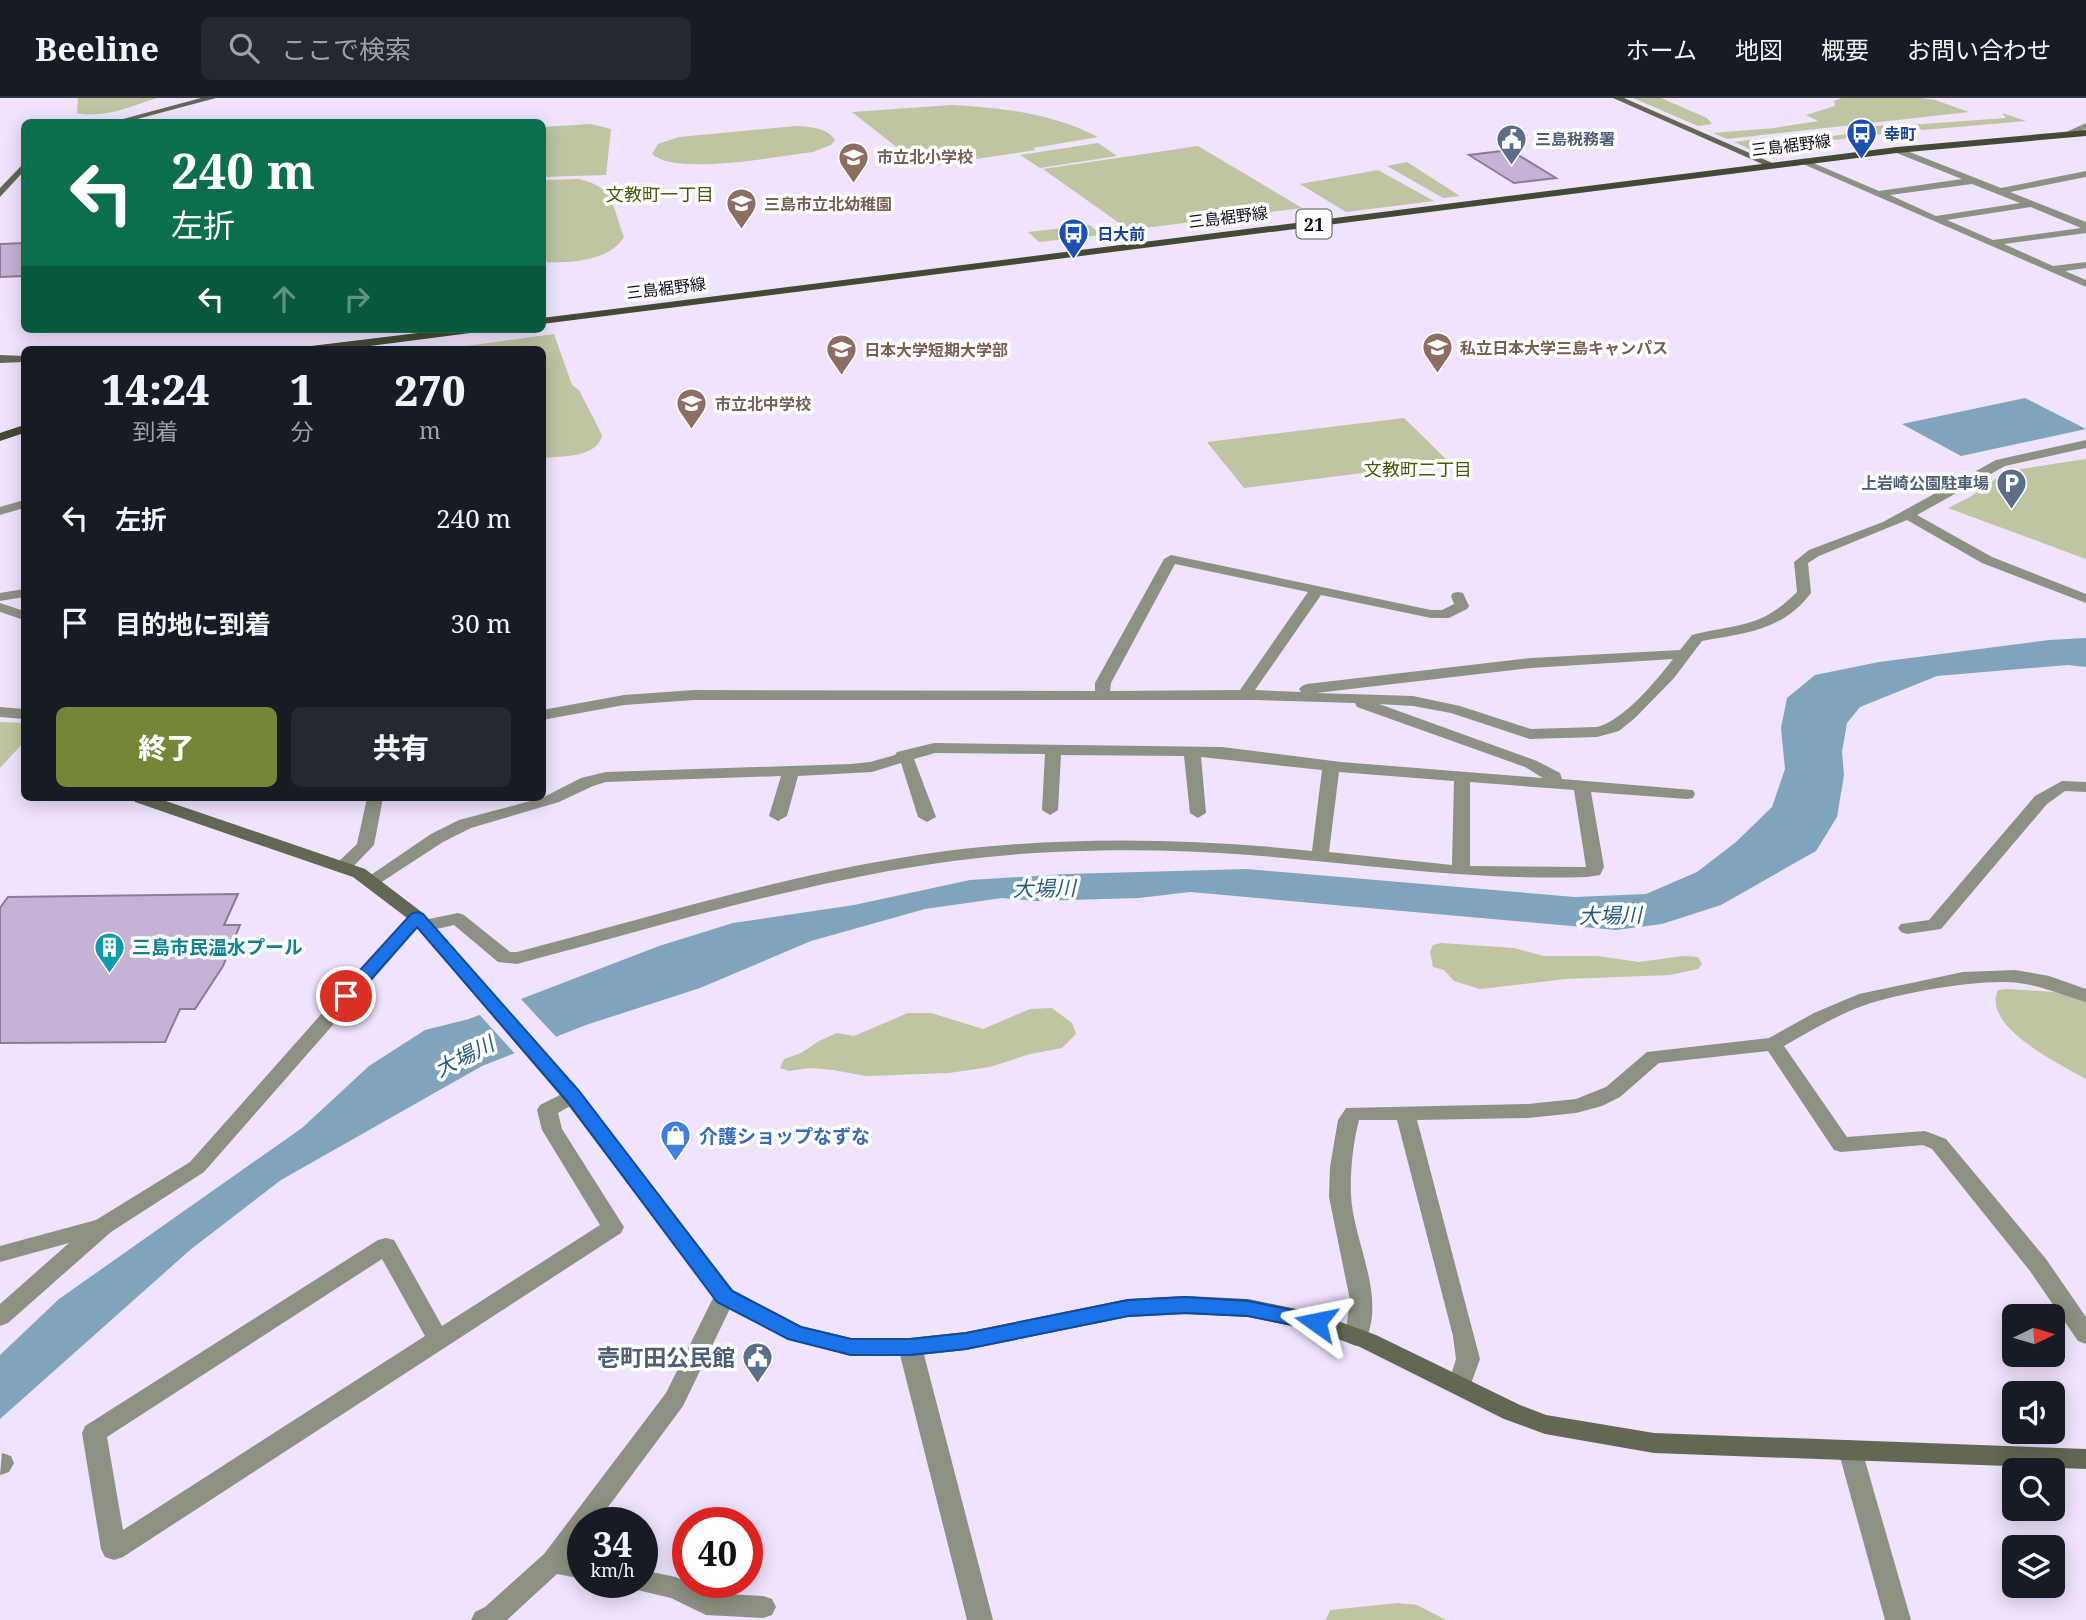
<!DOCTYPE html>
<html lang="ja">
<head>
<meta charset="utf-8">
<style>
  :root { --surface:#171b24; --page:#242831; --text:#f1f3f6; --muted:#9ea1a6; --line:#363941; --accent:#748738 }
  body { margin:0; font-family:"Noto Serif","Noto Sans JP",serif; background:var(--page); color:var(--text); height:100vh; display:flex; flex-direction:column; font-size:26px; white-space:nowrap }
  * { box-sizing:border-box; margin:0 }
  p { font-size:23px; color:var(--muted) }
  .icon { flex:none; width:38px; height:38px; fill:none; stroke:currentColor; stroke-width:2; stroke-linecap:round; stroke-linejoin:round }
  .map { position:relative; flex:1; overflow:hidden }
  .details { position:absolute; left:21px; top:248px; width:525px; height:455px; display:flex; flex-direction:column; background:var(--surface); border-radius:10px; box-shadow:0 4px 18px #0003 }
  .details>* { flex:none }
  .top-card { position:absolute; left:21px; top:21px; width:525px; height:214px; border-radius:10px; box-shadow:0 4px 18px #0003; background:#0b6e4f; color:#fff; overflow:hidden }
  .needle { width:46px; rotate:85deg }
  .tools { position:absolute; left:2002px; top:1206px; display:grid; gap:14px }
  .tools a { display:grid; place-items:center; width:63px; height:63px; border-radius:10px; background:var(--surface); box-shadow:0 4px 18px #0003; font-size:35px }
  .speed { position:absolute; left:567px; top:1409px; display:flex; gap:14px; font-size:35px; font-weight:700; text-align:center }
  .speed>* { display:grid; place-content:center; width:91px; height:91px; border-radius:50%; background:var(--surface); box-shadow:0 4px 18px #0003; line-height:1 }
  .speed small { font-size:18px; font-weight:400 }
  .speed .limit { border:10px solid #d22; background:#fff; color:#111 }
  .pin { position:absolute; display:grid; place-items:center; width:60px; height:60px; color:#fff; margin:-30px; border:4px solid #fff; border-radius:50%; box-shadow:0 2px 7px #0007 }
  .me { position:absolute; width:77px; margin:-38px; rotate:282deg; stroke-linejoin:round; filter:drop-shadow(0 0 5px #0008) }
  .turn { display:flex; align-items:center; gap:24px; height:147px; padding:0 35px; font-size:32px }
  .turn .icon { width:91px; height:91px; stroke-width:2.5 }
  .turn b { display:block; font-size:49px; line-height:60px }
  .lanes { display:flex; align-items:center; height:66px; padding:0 35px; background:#0003; justify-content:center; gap:35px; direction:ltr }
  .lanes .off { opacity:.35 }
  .eta { display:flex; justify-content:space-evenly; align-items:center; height:119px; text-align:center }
  .eta b { font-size:42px; font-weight:800; line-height:49px }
  .action { display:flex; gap:14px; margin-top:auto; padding:14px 35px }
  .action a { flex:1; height:80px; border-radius:10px; background:var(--accent); color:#fff; font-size:28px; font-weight:800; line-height:80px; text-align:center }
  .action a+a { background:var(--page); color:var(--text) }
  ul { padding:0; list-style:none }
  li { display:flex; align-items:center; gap:21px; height:105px; padding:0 35px }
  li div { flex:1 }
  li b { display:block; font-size:26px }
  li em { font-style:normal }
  header { display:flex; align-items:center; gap:42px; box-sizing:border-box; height:98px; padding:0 35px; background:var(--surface); border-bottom:2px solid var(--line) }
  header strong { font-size:33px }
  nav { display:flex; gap:38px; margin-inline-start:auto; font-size:24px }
  .search { width:490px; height:63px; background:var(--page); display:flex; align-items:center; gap:18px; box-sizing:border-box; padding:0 24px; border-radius:10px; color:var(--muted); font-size:26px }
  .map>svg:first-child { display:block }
  .green { fill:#bfc5a1 }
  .water { fill:#81a4bd }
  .pier { fill:#efe3fd }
  .building { fill:#c6b2d4; stroke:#8c7b98; stroke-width:2 }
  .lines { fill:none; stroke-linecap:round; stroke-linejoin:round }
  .street { fill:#8d9183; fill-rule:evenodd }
  .secondary { fill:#626853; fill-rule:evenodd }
  .primary { fill:#444a32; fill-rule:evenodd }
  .route { fill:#1a73e8; stroke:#114b97; stroke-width:2 }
  .labels { text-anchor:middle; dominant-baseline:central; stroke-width:7; stroke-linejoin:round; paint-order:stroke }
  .far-transit-label { font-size:16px; font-weight:bold; fill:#164399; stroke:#fff; text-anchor:start }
  .far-service-label { font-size:16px; font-weight:bold; fill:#4e5e75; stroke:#fff; text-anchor:start }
  .far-street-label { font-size:16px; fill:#110c17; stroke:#fff }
  .far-education-label { font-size:16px; font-weight:bold; fill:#785e54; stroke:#fff; text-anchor:start }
  .far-neighbourhood-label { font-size:18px; fill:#4a5a0b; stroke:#fff }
  .shield { fill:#fff; stroke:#58555d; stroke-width:2 }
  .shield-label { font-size:18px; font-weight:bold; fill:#110c17 }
  .culture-label { font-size:19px; font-weight:bold; fill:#0d838f; stroke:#fff; text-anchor:start }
  .shop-label { font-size:19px; font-weight:bold; fill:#366cbe; stroke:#fff; text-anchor:start }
  .water-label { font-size:21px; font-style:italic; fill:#245d81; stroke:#fff }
  .near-service-label { font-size:23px; font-weight:bold; fill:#4e5e75; stroke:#fff; text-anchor:end }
</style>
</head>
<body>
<header>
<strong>Beeline</strong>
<div class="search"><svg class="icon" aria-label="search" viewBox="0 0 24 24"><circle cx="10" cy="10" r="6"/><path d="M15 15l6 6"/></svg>ここで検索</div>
<nav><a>ホーム</a><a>地図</a><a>概要</a><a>お問い合わせ</a></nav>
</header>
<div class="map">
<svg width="2086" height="1522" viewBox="0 0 2086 1522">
  <rect width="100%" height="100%" fill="#efe3fd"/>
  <path class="green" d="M78 0H157C132 8 104 21 77 15Z
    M1633 0H1661L1707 20 1712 26 1698 28Z
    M1842 0H1921L1935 2 1969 14 1727 41 1713 35 1774 30 1818 23 1806 17 1835 8 1834 3Z
    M952 7C1004 10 1052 15 1098 39L1033 50 1036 52 922 69 852 14Z
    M2002 15 2026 23 1923 32 1909 27 2006 20Z
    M591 26 611 31 606 77 543 79V29Z
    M1886 27 1907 33 1752 52 1734 44 1750 42 1759 46 1858 35 1853 31Z
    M795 28C809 29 827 29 835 42L831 47 813 54C780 58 675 78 652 56L658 46 679 39Z
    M1098 45 1117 58 1040 70 1020 57Z
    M1198 48 1302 110 1129 132 1043 71Z
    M1407 64 1460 98 1443 100 1387 68Z
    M1378 72 1434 103 1346 114 1300 86Z
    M579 81C615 89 612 108 624 139 609 164 568 165 543 164V82Z
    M1090 127 1101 137 1039 144 1028 134Z
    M554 236 572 287 579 292 602 337C598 360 561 358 543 360L542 252H436Z
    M1404 320 1449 364 1244 390 1207 344Z
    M2086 361V461L1948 410 1970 399 2007 373Z
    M0 624 24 625V644L0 670Z
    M1441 845 1514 850 1544 858H1597L1639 864 1683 858 1698 859 1702 866 1698 871 1670 877 1566 881 1480 891 1454 883 1444 872 1433 869 1430 854 1433 847Z
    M2007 891 2055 894 2086 904V981C2060 966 1981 929 1998 892Z
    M1052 910 1072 925 1076 936 1062 950 1030 956 990 969 949 975 866 978 833 972 810 970 789 973 780 970 784 961 801 955 819 943 837 935 854 938 908 915H931L983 931 1030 911Z
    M1398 1505 1417 1507 1446 1522H1326L1330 1512Z"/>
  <path class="water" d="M2025 300 2086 331 1961 358 1902 326Z
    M2086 540V569L2068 567 1937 578 1860 609 1847 625 1842 654 1844 677 1837 719 1816 753 1721 807 1662 826 1616 832 1190 794 1139 800 1035 803 1002 800 925 811 811 843 700 890 586 927 482 968 281 1082 190 1152 0 1321V1257L59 1201 302 1030 369 968 425 932 469 921 659 848 733 825 854 807 970 782 1066 776 1247 771 1575 799 1646 796 1697 774 1736 744 1772 709 1785 671 1781 630 1787 600 1815 577 1879 564 2049 542Z"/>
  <path class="pier" d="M519 899 559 942 517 958 477 914Z"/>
  <path class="building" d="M1510 52 1556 80 1514 85 1469 57Z
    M24 145V178L0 179V146Z
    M238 796 224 827H240L223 868 195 911H180L165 944 0 945V810L8 799Z"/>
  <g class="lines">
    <path class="street" d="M2086 25V31L2069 38 2064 35Z
      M1897 49 2001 90 2086 73V79L2010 94 2086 124V135L2004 146 2053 168 2086 164V170L2065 173 2086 182V189L1796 63 1804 61 1879 93 1962 81 1894 54V50ZM1972 86 2020 105 1936 118 1890 97ZM2031 109 2081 130 1993 142 1947 122Z
      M2086 342V350L2005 368 1917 417 1992 459 2086 496V505L1982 465 1907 422 1819 458 1808 465 1811 495C1782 533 1746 535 1702 543L1674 580 1635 620 1619 633 1597 639 1530 641 1451 615 1413 608 1379 606 1537 663 1560 675 1562 681 1693 692 1695 696 1693 700 1687 701 1591 694 1604 769 1600 777 1587 779C1474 783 1363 766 1250 757 1185 752 1120 751 1054 754 867 762 696 819 517 866L498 864 454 827 424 834 417 831 204 1074 111 1134 8 1225 0 1228V1206L69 1145 0 1164V1148L96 1122 190 1064 411 815H423L426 819 424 822 458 815 464 817 510 854H517C659 817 800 772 946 753 1067 738 1191 740 1312 753L1322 672 1201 659 1206 715 1198 720 1190 715 1184 658 1061 657 1058 712 1050 717 1042 712 1045 656 935 655 914 661 936 719 927 724 918 719 901 665 872 674 798 678 787 718 778 723 769 718 781 678 606 684 593 688 559 704 471 730 443 744 377 787 371 788 362 783 431 736 459 722 542 700 581 680 606 674 851 666 870 664 895 657 897 654 934 645 1222 649 1341 664 1543 680 1525 669 1357 609 1355 605 1257 602H694L624 607 542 622V612L624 597 694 592 1095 593V585L1164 461 1171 457 1431 512H1442L1454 506 1451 498 1453 495 1458 494 1463 495 1469 508 1467 511 1449 520H1431L1321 497 1255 592 1301 594 1299 591 1302 588 1307 586 1531 560 1680 552 1692 537C1738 525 1760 531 1797 494L1794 464 1809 452 1883 424 1996 362ZM1175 466 1308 494 1240 592 1110 593 1111 585ZM1673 561C1657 582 1623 623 1597 629L1531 631 1460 608 1413 598 1316 595 1531 570ZM1339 674 1454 683 1452 767 1329 754ZM1470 684 1574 692 1586 769 1470 768Z
      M24 402V410L0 417V409Z
      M24 491V499L0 503V495Z
      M0 505 24 513V522L0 514Z
      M0 609 24 611V621L0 619Z
      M2062 683 2086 684V694L2065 693 2047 706 1941 831 1907 836 1901 834 1898 830 1901 826 1929 822 2035 698Z
      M367 700H383L374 747 349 773H337L334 769 337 765 357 746Z
      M2015 872 2049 878 2086 891V904C2063 898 2043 888 2019 885 1982 880 1907 894 1871 905 1840 915 1812 932 1784 948L1847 1039 1925 1033 1946 1041 2046 1161 2086 1219V1246L2078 1243 2030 1173 1932 1051 1923 1047 1841 1054 1834 1052 1768 953 1659 965 1620 999 1602 1008 1576 1015 1528 1020 1417 1022 1480 1261 1468 1294 1460 1296 1452 1294 1448 1287 1456 1261 1453 1238 1397 1022H1359C1353 1045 1350 1073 1351 1097 1353 1144 1388 1200 1364 1245L1356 1248 1348 1245 1345 1239 1350 1202 1329 1099 1330 1069 1338 1022 1346 1010 1528 1006 1576 1001 1606 989 1647 954 1769 940 1814 915 1859 896 1963 874Z
      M572 991 579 993 582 998 579 1003 558 1015 562 1031 624 1129 621 1135 123 1459 114 1462 105 1459 101 1451 82 1335 85 1328 378 1142 386 1140 394 1142 442 1228 600 1127 542 1032 537 1012 540 1007ZM382 1161 425 1238 123 1432 107 1339Z
      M725 1189 733 1192 736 1198 683 1308 597 1424H583V1444L573 1457 583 1459V1481L557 1476 507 1522H471L475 1514 485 1509 544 1456 666 1295 717 1192Z
      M910 1240 918 1243 922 1249 993 1522H967L898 1249 902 1243Z
      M1850 1342 1859 1345 1862 1352 1911 1522H1885L1838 1352 1841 1345Z
      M2 1355 11 1358 14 1365 9 1374 0 1377Z
      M642 1472 676 1479 709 1495 763 1498 772 1501 776 1509 772 1517 763 1520 706 1517 671 1500 633 1491 630 1484H642Z"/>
    <path class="secondary" d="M201 0H216L126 24H112Z
      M1613 0H1624L1777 67 1769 69Z
      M24 65V73L0 99V90Z
      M0 257 24 258V264L0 265Z
      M133 700H157L365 771 423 815 579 993 733 1192 801 1228 851 1240H910L966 1234 1128 1201 1185 1198 1248 1201 1316 1215 1376 1237 1520 1307 1546 1317 1654 1335 2086 1351V1371L1654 1355 1545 1336 1504 1321 1360 1249 1313 1232 1248 1219 1185 1216 1128 1219 966 1252 910 1258H851L787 1241 717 1204 565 1003 411 823 353 779 135 704Z"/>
    <path class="primary" d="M2086 32V38L1897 55 542 226V220L1897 49Z
      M451 231H484L478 234 339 252H305L311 248Z
      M24 327V335L0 343V335Z"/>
  </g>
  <path class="route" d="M417 814 423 816 579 993 732 1193 801 1229 851 1241H910L966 1235 1128 1202 1185 1199 1248 1203 1316 1217 1324 1219 1327 1224 1324 1230 1316 1232 1248 1218 1185 1215 1128 1218 966 1251 910 1257H851L788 1241 717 1204 566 1002 417 829 353 902H340L338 898 340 894 411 816Z"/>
  <defs>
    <symbol id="bus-pin" viewBox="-11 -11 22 30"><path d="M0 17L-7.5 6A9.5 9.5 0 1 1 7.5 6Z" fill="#1a4fb4" stroke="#fff"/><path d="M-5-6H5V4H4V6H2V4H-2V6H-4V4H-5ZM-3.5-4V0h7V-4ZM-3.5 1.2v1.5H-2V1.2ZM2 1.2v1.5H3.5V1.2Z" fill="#fff"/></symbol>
    <symbol id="civic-pin" viewBox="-11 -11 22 30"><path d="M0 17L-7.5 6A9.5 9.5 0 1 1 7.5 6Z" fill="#5c6f8a" stroke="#fff"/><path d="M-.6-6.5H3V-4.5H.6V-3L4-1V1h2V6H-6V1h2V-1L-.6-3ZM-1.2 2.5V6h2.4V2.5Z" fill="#fff"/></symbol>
    <symbol id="school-pin" viewBox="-11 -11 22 30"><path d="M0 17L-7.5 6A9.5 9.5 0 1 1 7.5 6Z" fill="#8d6e63" stroke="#fff"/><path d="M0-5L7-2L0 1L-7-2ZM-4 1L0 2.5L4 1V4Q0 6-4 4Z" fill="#fff"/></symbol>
    <symbol id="university-pin" viewBox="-11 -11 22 30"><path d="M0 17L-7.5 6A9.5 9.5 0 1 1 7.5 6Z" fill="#8d6e63" stroke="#fff"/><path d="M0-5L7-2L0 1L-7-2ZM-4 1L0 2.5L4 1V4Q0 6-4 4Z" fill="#fff"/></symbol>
    <symbol id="parking-pin" viewBox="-11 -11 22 30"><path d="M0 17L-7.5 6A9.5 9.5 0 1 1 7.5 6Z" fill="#5c6f8a" stroke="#fff"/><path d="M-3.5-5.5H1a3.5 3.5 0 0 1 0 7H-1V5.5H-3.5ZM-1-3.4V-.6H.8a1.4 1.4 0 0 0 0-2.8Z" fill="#fff"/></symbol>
    <symbol id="building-pin" viewBox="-11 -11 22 30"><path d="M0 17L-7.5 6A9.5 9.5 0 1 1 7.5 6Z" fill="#0f9aa8" stroke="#fff"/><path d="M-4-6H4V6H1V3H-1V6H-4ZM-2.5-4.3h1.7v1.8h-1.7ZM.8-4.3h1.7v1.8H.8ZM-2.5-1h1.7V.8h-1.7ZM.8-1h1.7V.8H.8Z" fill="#fff"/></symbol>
    <symbol id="shop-pin" viewBox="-11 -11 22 30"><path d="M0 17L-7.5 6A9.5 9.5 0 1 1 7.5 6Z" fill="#3f7fe0" stroke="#fff"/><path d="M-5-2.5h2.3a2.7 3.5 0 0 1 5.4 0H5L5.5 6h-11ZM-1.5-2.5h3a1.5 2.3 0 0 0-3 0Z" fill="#fff"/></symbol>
  </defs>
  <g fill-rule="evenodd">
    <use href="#bus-pin" x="1844" y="18" width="35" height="47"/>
    <use href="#civic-pin" x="1494" y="24" width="35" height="47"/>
    <use href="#school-pin" x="836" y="42" width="35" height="47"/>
    <use href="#school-pin" x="724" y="88" width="35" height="47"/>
    <use href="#bus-pin" x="1056" y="118" width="35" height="47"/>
    <use href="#school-pin" x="1420" y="232" width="35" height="47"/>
    <use href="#university-pin" x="824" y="234" width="35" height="47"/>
    <use href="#school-pin" x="674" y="288" width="35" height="47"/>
    <use href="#parking-pin" x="1994" y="368" width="35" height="47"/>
    <use href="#building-pin" x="92" y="832" width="35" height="47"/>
    <use href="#shop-pin" x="658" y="1020" width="35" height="47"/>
    <use href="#civic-pin" x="740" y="1242" width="35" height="47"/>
  </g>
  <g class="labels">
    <g class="far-transit-label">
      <text x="1884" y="36">幸町</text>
      <text x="1097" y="136">日大前</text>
    </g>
    <g class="far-service-label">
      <text x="1535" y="41">三島税務署</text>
      <text x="1989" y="385" text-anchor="end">上岩崎公園駐車場</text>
    </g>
    <g class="far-street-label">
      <text transform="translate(1791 47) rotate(-7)">三島裾野線</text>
      <text transform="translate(1228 119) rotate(-7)">三島裾野線</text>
      <text transform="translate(666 190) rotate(-7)">三島裾野線</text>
    </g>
    <g class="far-education-label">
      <text x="877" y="59">市立北小学校</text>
      <text x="764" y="106">三島市立北幼稚園</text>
      <text x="1460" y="250">私立日本大学三島キャンパス</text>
      <text x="864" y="252">日本大学短期大学部</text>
      <text x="715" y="306">市立北中学校</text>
    </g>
    <g class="far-neighbourhood-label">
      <text x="660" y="96">文教町一丁目</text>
      <text x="1418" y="371">文教町二丁目</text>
    </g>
    <rect class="shield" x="1296.5" y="111.5" width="35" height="29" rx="5"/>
    <g class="shield-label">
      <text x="1314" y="126">21</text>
    </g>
    <g class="culture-label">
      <text x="132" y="849">三島市民温水プール</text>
    </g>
    <g class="shop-label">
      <text x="699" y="1038">介護ショップなずな</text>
    </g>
    <g class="water-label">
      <text transform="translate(1044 790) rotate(-1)">大場川</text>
      <text transform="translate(1610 817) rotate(-1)">大場川</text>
      <text transform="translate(464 958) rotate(-27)">大場川</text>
    </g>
    <g class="near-service-label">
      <text x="735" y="1259">壱町田公民館</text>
    </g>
  </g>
</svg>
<div class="tools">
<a><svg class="needle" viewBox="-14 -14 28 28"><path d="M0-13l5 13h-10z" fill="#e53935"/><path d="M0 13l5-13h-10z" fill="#9ea1a6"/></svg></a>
<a><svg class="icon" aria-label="sound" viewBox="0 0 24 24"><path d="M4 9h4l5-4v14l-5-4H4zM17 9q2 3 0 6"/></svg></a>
<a><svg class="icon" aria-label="search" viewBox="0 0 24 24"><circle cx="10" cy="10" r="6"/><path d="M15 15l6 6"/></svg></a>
<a><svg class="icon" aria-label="layers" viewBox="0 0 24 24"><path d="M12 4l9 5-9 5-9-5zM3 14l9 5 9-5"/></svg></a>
</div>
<div class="speed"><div>34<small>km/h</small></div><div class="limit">40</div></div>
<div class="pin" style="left:346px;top:898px;background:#d93025"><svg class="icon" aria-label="arrive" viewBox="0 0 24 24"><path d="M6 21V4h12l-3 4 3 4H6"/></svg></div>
<svg class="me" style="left:1316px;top:1224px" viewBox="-20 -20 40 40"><path d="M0-17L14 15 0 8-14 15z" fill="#1a73e8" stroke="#fff" stroke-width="4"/></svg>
<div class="top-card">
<div class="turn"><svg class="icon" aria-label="left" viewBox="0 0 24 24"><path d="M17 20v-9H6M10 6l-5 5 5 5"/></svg><div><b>240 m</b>左折</div></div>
<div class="lanes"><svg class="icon" aria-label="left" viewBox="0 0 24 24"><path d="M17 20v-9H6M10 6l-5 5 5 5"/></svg><svg class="icon off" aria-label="ahead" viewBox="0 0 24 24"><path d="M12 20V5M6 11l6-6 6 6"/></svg><svg class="icon off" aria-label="right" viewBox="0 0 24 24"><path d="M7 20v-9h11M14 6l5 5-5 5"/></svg></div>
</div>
<section class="details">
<div class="eta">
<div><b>14:24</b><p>到着</p></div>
<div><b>1</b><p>分</p></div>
<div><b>270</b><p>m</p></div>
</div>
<ul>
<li><svg class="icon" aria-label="left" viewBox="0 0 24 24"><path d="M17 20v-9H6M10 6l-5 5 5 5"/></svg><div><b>左折</b></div><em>240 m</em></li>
<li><svg class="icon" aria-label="arrive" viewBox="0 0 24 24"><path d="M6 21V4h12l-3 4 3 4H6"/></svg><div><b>目的地に到着</b></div><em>30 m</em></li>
</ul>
<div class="action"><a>終了</a><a>共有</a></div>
</section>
</div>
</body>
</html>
